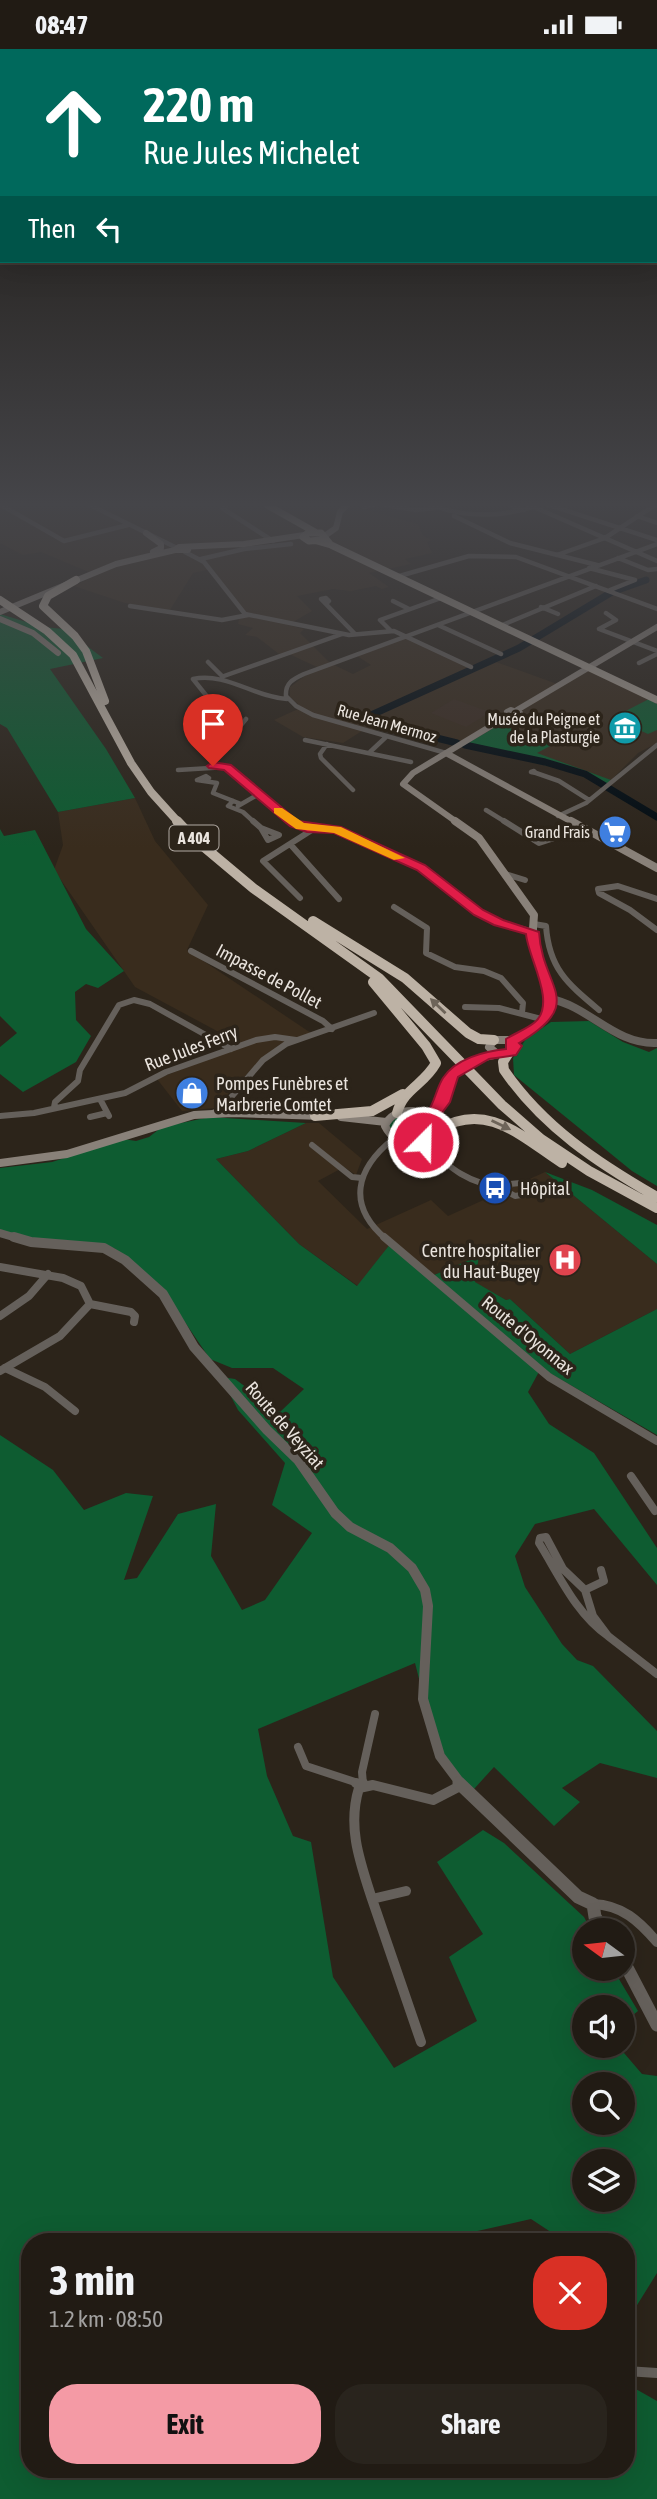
<!DOCTYPE html>
<html lang="en">
<head>
<meta charset="utf-8">
<style>
  :root { --surface:#211b14; --page:#29241d; --text:#f1f3f6; --muted:#a2a1a0; --line:#3e3934; --accent:#f49aa5 }
  body { margin:0; font-family:"Asap Condensed",sans-serif; background:var(--page); color:var(--text); height:100vh; display:flex; flex-direction:column; font-size:26px; white-space:nowrap }
  * { box-sizing:border-box; margin:0 }
  p { font-size:23px; color:var(--muted) }
  .icon { flex:none; width:38px; height:38px; fill:none; stroke:currentColor; stroke-width:2; stroke-linecap:round; stroke-linejoin:round }
  .map { position:relative; flex:1; overflow:hidden }
  .details { position:absolute; left:21px; top:2184px; width:614px; height:245px; display:flex; flex-direction:column; background:var(--surface); border-radius:28px; box-shadow:0 7px 28px #0002,0 0 0 2px var(--line) }
  .details>* { flex:none }
  .hud { position:absolute; left:0px; top:0px; width:658px; height:214px; box-shadow:0 7px 28px #0002,0 0 0 2px var(--line); background:#00695c; color:#fff; overflow:hidden }
  .needle { width:46px; rotate:285deg }
  .buttons { position:absolute; left:572px; top:1869px; display:grid; gap:14px }
  .buttons a { display:grid; place-items:center; width:63px; height:63px; border-radius:50%; background:var(--surface); box-shadow:0 7px 28px #0002,0 0 0 2px var(--line); font-size:35px }
  .pin { position:absolute; display:grid; place-items:center; width:60px; height:60px; color:#fff; margin:-72px -30px; border-radius:50% 50% 50% 0; rotate:-45deg; box-shadow:0 0 7px #0007 }
  .pin .icon { rotate:45deg }
  .me { position:absolute; width:77px; margin:-38px; rotate:23deg; stroke-linejoin:round; filter:drop-shadow(0 0 5px #0008) }
  .turn { display:flex; align-items:center; gap:24px; height:147px; padding:0 28px; font-size:32px }
  .turn .icon { width:91px; height:91px; stroke-width:2.5 }
  .turn b { display:block; font-size:49px; line-height:60px }
  .then { display:flex; align-items:center; height:66px; padding:0 28px; background:#0003; gap:14px; font-size:26px }
  .round { display:grid; place-items:center; flex:none; width:74px; height:74px; border-radius:28px; background:var(--page) }
  .headline { display:flex; align-items:center; justify-content:space-between; height:119px; padding:0 28px }
  h1 { font-size:42px; font-weight:700; line-height:52px }
  .action { display:flex; gap:14px; margin-top:auto; padding:14px 28px }
  .action a { flex:1; height:80px; border-radius:28px; background:var(--accent); color:#111; font-size:28px; font-weight:700; line-height:80px; text-align:center }
  .action a+a { background:var(--page); color:var(--text) }
  .status { display:flex; justify-content:space-between; align-items:center; height:49px; padding:0 35px; background:var(--surface); direction:ltr }
  .status svg { height:19px; fill:currentColor }
  .map>svg:first-child { display:block }
  .built { fill:#392c1d }
  .education { fill:#3c2d22 }
  .green { fill:#0e5c31; fill-rule:evenodd }
  .lines { fill:none; stroke-linecap:round; stroke-linejoin:round }
  .river { stroke:#020c12; stroke-width:7 }
  .minor-far3 { stroke:#65605b; stroke-width:4.5 }
  .minor-far2 { stroke:#65605b; stroke-width:6 }
  .minor-far1 { stroke:#65605b; stroke-width:8 }
  .minor { stroke:#65605b; stroke-width:10 }
  .tertiary-far2 { stroke:#65605b; stroke-width:8 }
  .tertiary-far1 { stroke:#65605b; stroke-width:10 }
  .tertiary { stroke:#65605b; stroke-width:13 }
  .secondary-far1 { stroke:#898179; stroke-width:6 }
  .secondary { stroke:#898179; stroke-width:8 }
  .primary { stroke:#a49b90; stroke-width:7 }
  .motorway-far1 { stroke:#bdb2a5; stroke-width:8 }
  .motorway { stroke:#bdb2a5; stroke-width:10 }
  .oneway { fill:#6d6459 }
  .route { fill:#e11d48; stroke:#92132f; stroke-width:2 }
  .slow { fill:#f59e0b }
  .labels { text-anchor:middle; dominant-baseline:central; stroke-width:7; stroke-linejoin:round; paint-order:stroke }
  .far-poi-label { font-size:16px; fill:#eae4de; stroke:#2c241a; text-anchor:end }
  .far-street-label { font-size:16px; fill:#eae4de; stroke:#2c241a }
  .shield { fill:#2c241a; stroke:#b1aaa3; stroke-width:2 }
  .shield-label { font-size:16px; font-weight:bold; fill:#eae4de }
  .street-label { font-size:18px; fill:#eae4de; stroke:#2c241a }
  .poi-label { font-size:18px; fill:#eae4de; stroke:#2c241a; text-anchor:start }
</style>
</head>
<body>
<div class="status"><b>08:47</b><svg viewBox="0 0 49 12"><path d="M0 12V9h3v3zM5 12V6h3v6zM10 12V3h3v9zM15 12V0h3v12zM26 1h20v11H26zM47 4h2v5h-2z"/></svg></div>
<div class="map">
<svg width="657" height="2450" viewBox="0 0 657 2450">
  <rect width="100%" height="100%" fill="#2c241a"/>
  <path class="built" d="M0 456H349L418 475 423 487 432 491 427 493 432 504 405 510 411 515 369 524 389 538 382 540 376 537 351 542 333 540 297 547 312 562 288 576 304 580 300 584 330 614 353 625 371 616 357 607 408 587 477 619 493 612 560 636 589 619 657 654V694L638 704 605 737 578 724 382 675 372 684 362 682 343 694 303 688 274 671 298 660V655L290 648V638L317 618 289 605H279L257 588 245 586 253 579 238 575 239 570 246 568 212 520 193 524 170 561 125 554 74 537 96 526 41 503 23 506 0 494Z
    M135 749 155 792 208 856 187 901 311 984 279 996 261 1010 215 1059 182 1062 157 1030 243 996 135 938 54 821 63 796 58 763Z
    M306 1074H319L362 1110 356 1126 344 1118 318 1132 367 1180 431 1151 448 1167 545 1123 657 1215V1260L570 1305 510 1250 506 1251 474 1233 479 1208 434 1226 358 1237 299 1195 216 1110 248 1102Z"/>
  <path class="education" d="M454 650 487 662 489 664 466 678 431 664Z"/>
  <path class="green" d="M0 565 43 578 64 580 103 609 50 620 106 700 135 749 58 763 7 679 0 675Z
    M649 650 657 655V681L648 685 612 669Z
    M522 668 505 677 540 693 558 684 567 688 537 704 611 731 605 737 578 724 463 697 511 669Z
    M0 780 4 787 35 781 86 880 124 922 98 939 86 935 75 943 76 971 91 987 76 1013 23 1043 0 1025V998L17 984 0 967Z
    M589 972 623 993 649 1003 657 999V1137L632 1122 514 1026 513 1009 526 990 551 973Z
    M420 1065 434 1076 432 1086 414 1092 392 1086 389 1075 397 1067Z
    M210 1068 306 1074 248 1102 216 1110 299 1195 357 1237 391 1194 434 1226 479 1207 475 1233 506 1251 510 1250 570 1305 657 1260V1386L541 1319 528 1343 549 1375 594 1404 657 1499V1536L594 1460 535 1475 515 1507 525 1538 562 1595 577 1611 593 1617 657 1682V1729L600 1714 562 1739 580 1753 554 1777 494 1718 474 1740 441 1716 415 1614 258 1680 267 1727 293 1787 311 1793 333 1928 394 2019 477 1972 449 1908 483 1885 437 1813 483 1781 504 1794 584 1868 591 1881H584V1920H613L638 1962 623 1974V1958H584V1997H618L642 2025 657 2027V2224L634 2261 627 2259 626 2193H566L531 2170 428 2193H30V2420H626L627 2335 657 2352V2450H0V1386L53 1421 84 1461 126 1444 153 1447 124 1531 137 1529 178 1465 216 1455 211 1507 242 1561 265 1551 312 1484 272 1456 285 1414 238 1361 221 1328 235 1330 280 1363 304 1340 273 1319H232L210 1310 159 1235 114 1199 0 1185V1119L52 1113 123 1090 136 1092 149 1088 162 1078ZM584 2035H623V2074H584ZM584 2112H623V2151H584Z
    M545 1123 592 1141 657 1176V1215Z"/>
  <g class="lines">
    <path class="river" d="M457 694 388 677 369 667 519 599 612 543 646 531
      M465 696 545 713 585 725 657 768"/>
    <path class="minor-far3" d="M1 456 64 492 128 476
      M90 456 177 499
      M226 456 222 459 273 492
      M384 456 416 461 435 459 434 457
      M509 456 524 461
      M549 456 657 491
      M434 457C468 469 502 468 536 457
      M364 458 373 456
      M534 458 657 512
      M455 462 454 467 510 494 597 516
      M637 467 657 474
      M185 503 204 513 245 565 349 586 394 582 471 618
      M557 506 605 489 655 456
      M618 509 648 521 657 520
      M201 510 244 500 291 495
      M589 519 635 531 610 541
      M396 528 469 507 516 508 657 560
      M393 552 409 560
      M326 555 329 552 326 549 321 550 355 585
      M130 557 222 571 248 566
      M541 558 558 565
      M606 564 616 571 599 580 657 602
      M438 576 501 605
      M500 577 596 537
      M390 581 380 571 441 549
      M208 613 222 627
      M639 614 657 605
      M224 627 342 585
      M246 670 237 681 209 665 213 655 193 630C226 623 254 648 287 650
      M305 691 411 713
      M327 695 320 705 321 709 353 741
      M370 703 386 688
      M446 704 313 666 296 657 286 647C285 634 293 630 304 625L657 495
      M178 721 227 718 294 774
      M534 722 536 724 531 723Z
      M536 724 559 732 589 751
      M206 732 209 729 206 727 197 731 217 734 213 744 241 755
      M233 752 228 757 243 763 255 774
      M238 757 259 745
      M486 761 507 774
      M558 767 586 754 657 696"/>
    <path class="minor-far2" d="M253 772 261 779
      M292 772 307 779 337 781 421 819 478 863 498 873 533 883
      M504 772 539 794 582 780
      M261 779 279 786 268 791Z
      M290 795 339 850
      M505 825 525 831
      M300 849 263 812 315 779
      M657 850 618 837 598 840 599 844 630 861 657 881
      M394 858 427 879 426 904 455 918 484 922 501 929 523 954 522 964
      M534 875 546 877C549 920 568 935 599 961
      M191 902 323 972 332 980
      M465 958 499 959 545 971
      M100 1050 109 1067
      M54 1058 55 1053 78 1032 80 1021 119 956 134 951 150 955 231 1000
      M213 1064 221 1060 263 1011 286 995 374 964
      M0 1067 34 1064 125 1044 166 1023 256 991 275 988 296 991
      M90 1068 107 1064
      M423 1093C449 1119 469 1136 507 1139
      M312 1096 352 1128 362 1129
      M520 1134 528 1138 527 1145 515 1147 508 1143 510 1135Z
      M386 1190C346 1156 356 1120 393 1090"/>
    <path class="minor-far1" d="M384 1188 549 1328 657 1392
      M0 1218 63 1229 81 1237 90 1255 60 1287 0 1322
      M90 1255 131 1263 135 1267 134 1273
      M0 1267 29 1247 48 1225
      M5 1319 45 1338 75 1362
      M631 1427 655 1462
      M546 1488 563 1520 585 1541 593 1567 608 1587C576 1565 559 1526 539 1494L540 1489Z
      M585 1541 604 1532 601 1521
      M608 1587 657 1625
      M298 1698 306 1717 361 1735
      M363 1735 362 1723 375 1665"/>
    <path class="minor" d="M356 1734 363 1736V1734
      M406 1842 372 1850C360 1813 347 1778 359 1739L373 1736 433 1751 462 1736
      M372 1850 421 1993
      M593 1855C622 1856 639 1872 657 1893
      M626 2322 657 2324"/>
    <path class="tertiary-far2" d="M551 950C590 958 615 996 657 994
      M0 1184 20 1190"/>
    <path class="tertiary-far1" d="M14 1188 31 1193 104 1199 125 1211 163 1245 194 1298 267 1381 298 1411 335 1464 350 1478 390 1499 412 1519 425 1541 428 1557 423 1650 440 1707 461 1735"/>
    <path class="tertiary" d="M459 1734 578 1848 593 1855 595 1868 604 1881
      M623 1911 657 1976"/>
    <path class="secondary-far1" d="M146 484 161 495V499L153 503
      M326 486 336 479 340 463 347 456
      M185 498 188 501H175L179 498 244 495 304 486
      M0 563 116 515 175 501
      M0 570 33 584 58 604
      M511 661 520 664 517 667 509 666 507 663Z
      M517 661 657 578
      M446 704 574 774
      M458 774 403 735 413 724 509 666"/>
    <path class="secondary" d="M455 772 479 789 534 866 532 893 549 941 550 958 540 975 511 993
      M571 772 657 819
      M413 1062 428 1067 438 1078C427 1102 396 1099 385 1077 390 1065 400 1062 413 1062Z
      M341 1068 386 1073
      M434 1070C451 1023 458 1010 511 1003L515 997 508 991H494L489 998 496 1004
      M0 1114 67 1105 194 1066 232 1064 323 1067"/>
    <path class="primary" d="M267 456 315 483
      M322 491 309 492 303 488 308 484H321L330 495
      M317 492 331 496 657 651"/>
    <path class="motorway-far1" d="M76 531 48 547 43 557 75 587 86 602 105 652
      M0 551 47 582 73 606 131 714 151 743 179 774"/>
    <path class="motorway" d="M177 772 191 787 253 839 379 929 502 1056 541 1090 589 1122 657 1159
      M313 872 405 929 468 984 479 990 494 991
      M373 933 426 997 436 1014C424 1036 404 1039 397 1064
      M508 1005 503 1013 504 1021C543 1078 598 1114 657 1148
      M315 1067 372 1062 403 1045
      M438 1081C486 1051 522 1088 562 1114"/>
  </g>
  <defs><path id="oneway-solid" d="M-6-.8H1V-3.2L6.5 0L1 3.2V.8H-6Z" transform="scale(1.75)"/></defs>
  <g class="oneway">
    <use href="#oneway-solid" transform="translate(438 957) rotate(-136)"/>
    <use href="#oneway-solid" transform="translate(501 1076) rotate(26)"/>
  </g>
  <linearGradient id="sky" x2="0" y2="1"><stop stop-color="#18140e"/><stop offset="0.57" stop-color="#454549"/><stop offset="1" stop-color="#454549" stop-opacity="0"/></linearGradient>
  <rect width="657" height="799" fill="url(#sky)"/>
  <path class="route" d="M213 713 231 716 298 772 341 778 425 816 483 861 503 871 539 883C542 940 588 953 519 994L522 997 516 1006 489 1010 458 1028 450 1053 442 1064 444 1084 428 1096H418L416 1093 429 1082 427 1064C435 1053 436 1040 443 1029 455 1010 485 1002 506 1000V990C515 984 527 980 535 973 557 954 528 909 526 885L494 876 474 866 417 821 334 784 307 783 290 777 224 721 209 719 207 717Z"/>
  <path class="slow" d="M274 759H282L304 774 341 778 405 809 394 811 334 784 296 780 274 764Z"/>
  <defs>
    <symbol id="museum-disc" viewBox="-11 -11 22 22"><circle r="9.5" fill="#0f9aa8" stroke="#2c241a"/><path d="M0-6L6-3V-2H-6V-3ZM-5-1h2V3h-2ZM-1-1h2V3h-2ZM3-1h2V3H3ZM-6 4H6V6H-6Z" fill="#fff"/></symbol>
    <symbol id="supermarket-disc" viewBox="-11 -11 22 22"><circle r="9.5" fill="#3f7fe0" stroke="#2c241a"/><path d="M-6-5.5h2.5l.6 2H6L4.5 2H-2.5L-4.4-4H-6ZM-1.5 3.2a1.3 1.3 0 1 0 .1 0ZM3 3.2a1.3 1.3 0 1 0 .1 0Z" fill="#fff"/></symbol>
    <symbol id="shop-disc" viewBox="-11 -11 22 22"><circle r="9.5" fill="#3f7fe0" stroke="#2c241a"/><path d="M-5-2.5h2.3a2.7 3.5 0 0 1 5.4 0H5L5.5 6h-11ZM-1.5-2.5h3a1.5 2.3 0 0 0-3 0Z" fill="#fff"/></symbol>
    <symbol id="bus-disc" viewBox="-11 -11 22 22"><circle r="9.5" fill="#1a4fb4" stroke="#2c241a"/><path d="M-5-6H5V4H4V6H2V4H-2V6H-4V4H-5ZM-3.5-4V0h7V-4ZM-3.5 1.2v1.5H-2V1.2ZM2 1.2v1.5H3.5V1.2Z" fill="#fff"/></symbol>
    <symbol id="hospital-disc" viewBox="-11 -11 22 22"><circle r="9.5" fill="#e0444e" stroke="#2c241a"/><path d="M-5-5h3v3.5h4V-5h3V5h-3V1.5h-4V5h-3Z" fill="#fff"/></symbol>
  </defs>
  <g fill-rule="evenodd">
    <use href="#museum-disc" x="606" y="660" width="38" height="38"/>
    <use href="#supermarket-disc" x="596" y="764" width="38" height="38"/>
    <use href="#shop-disc" x="173" y="1025" width="38" height="38"/>
    <use href="#bus-disc" x="476" y="1120" width="38" height="38"/>
    <use href="#hospital-disc" x="546" y="1192" width="38" height="38"/>
  </g>
  <g class="labels">
    <g class="far-poi-label">
      <text x="600" y="670">Musée du Peigne et<tspan x="600" dy="18">de la Plasturgie</tspan></text>
      <text x="590" y="783">Grand Frais</text>
    </g>
    <g class="far-street-label">
      <text transform="translate(387 674) rotate(16)">Rue Jean Mermoz</text>
    </g>
    <rect class="shield" x="169.5" y="776.5" width="49" height="25" rx="5"/>
    <g class="shield-label">
      <text x="194" y="789">A 404</text>
    </g>
    <g class="street-label">
      <text transform="translate(269 927) rotate(28)">Impasse de Pollet</text>
      <text transform="translate(191 999) rotate(-21)">Rue Jules Ferry</text>
      <text transform="translate(528 1286) rotate(39)">Route d'Oyonnax</text>
      <text transform="translate(285 1376) rotate(49)">Route de Veyziat</text>
    </g>
    <g class="poi-label">
      <text x="216" y="1034">Pompes Funèbres et<tspan x="216" dy="21">Marbrerie Comtet</tspan></text>
      <text x="520" y="1139">Hôpital</text>
      <text x="540" y="1201" text-anchor="end">Centre hospitalier<tspan x="540" dy="21">du Haut-Bugey</tspan></text>
    </g>
  </g>
</svg>
<div class="buttons">
<a><svg class="needle" viewBox="-14 -14 28 28"><path d="M0-13l5 13h-10z" fill="#e53935"/><path d="M0 13l5-13h-10z" fill="#a2a1a0"/></svg></a>
<a><svg class="icon" aria-label="sound" viewBox="0 0 24 24"><path d="M4 9h4l5-4v14l-5-4H4zM17 9q2 3 0 6"/></svg></a>
<a><svg class="icon" aria-label="search" viewBox="0 0 24 24"><circle cx="10" cy="10" r="6"/><path d="M15 15l6 6"/></svg></a>
<a><svg class="icon" aria-label="layers" viewBox="0 0 24 24"><path d="M12 4l9 5-9 5-9-5zM3 14l9 5 9-5"/></svg></a>
</div>
<div class="pin" style="left:213px;top:717px;background:#d93025"><svg class="icon" aria-label="arrive" viewBox="0 0 24 24"><path d="M6 21V4h12l-3 4 3 4H6"/></svg></div>
<svg class="me" style="left:423px;top:1093px" viewBox="-20 -20 40 40"><circle r="17" fill="#e11d48" stroke="#fff" stroke-width="3"/><path d="M0-11L8 9 0 5-8 9z" fill="#fff"/></svg>
<div class="hud">
<div class="turn"><svg class="icon" aria-label="ahead" viewBox="0 0 24 24"><path d="M12 20V5M6 11l6-6 6 6"/></svg><div><b>220 m</b>Rue Jules Michelet</div></div>
<div class="then">Then<svg class="icon" aria-label="left" viewBox="0 0 24 24"><path d="M17 20v-9H6M10 6l-5 5 5 5"/></svg></div>
</div>
<section class="details">
<div class="headline"><div><h1>3 min</h1><p>1.2 km · 08:50</p></div><a class="round" style="background:#d93025;color:#fff"><svg class="icon" aria-label="close" viewBox="0 0 24 24"><path d="M6 6l12 12M18 6L6 18"/></svg></a></div>
<div class="action"><a>Exit</a><a>Share</a></div>
</section>
</div>
</body>
</html>
